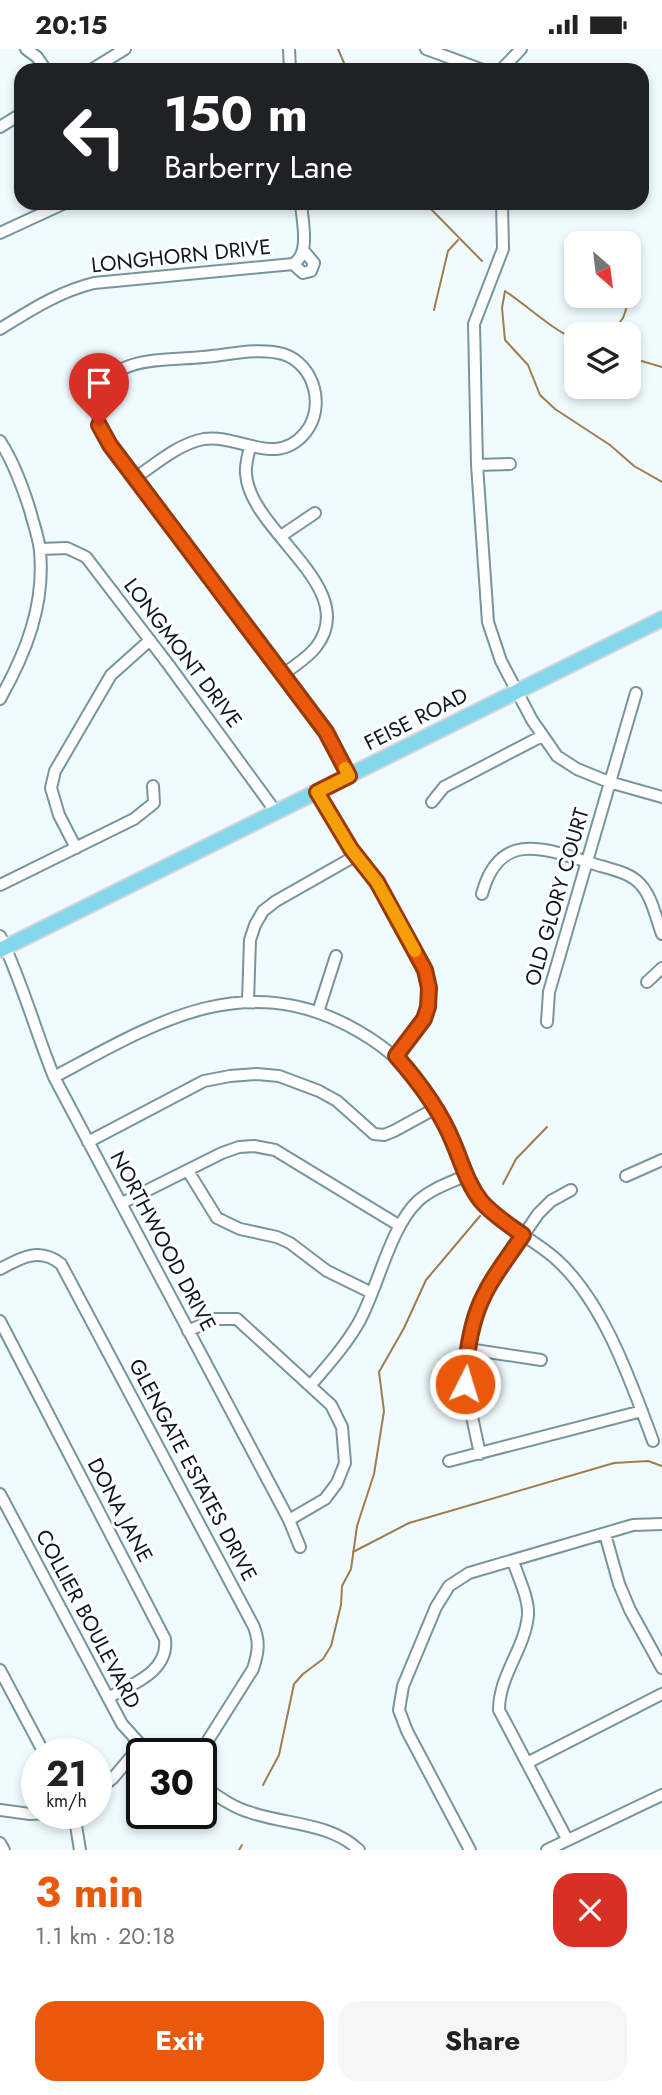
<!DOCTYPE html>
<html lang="en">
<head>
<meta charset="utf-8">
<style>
  :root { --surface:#fff; --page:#f6f6f6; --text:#222; --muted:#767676; --accent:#ea580c }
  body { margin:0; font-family:Jost,sans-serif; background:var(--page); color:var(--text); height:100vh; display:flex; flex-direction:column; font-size:26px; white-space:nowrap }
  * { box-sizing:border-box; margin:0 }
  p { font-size:23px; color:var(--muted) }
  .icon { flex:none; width:38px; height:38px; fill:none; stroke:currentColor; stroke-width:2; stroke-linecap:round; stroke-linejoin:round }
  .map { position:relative; height:1801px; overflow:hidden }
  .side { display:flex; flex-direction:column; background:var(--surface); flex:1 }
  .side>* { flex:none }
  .top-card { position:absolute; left:14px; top:14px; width:635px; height:147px; border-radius:21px; box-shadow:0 4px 10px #0003; background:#202124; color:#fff; overflow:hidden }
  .needle { width:46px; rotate:152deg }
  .tools { position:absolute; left:564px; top:182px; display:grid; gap:14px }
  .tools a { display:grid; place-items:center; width:77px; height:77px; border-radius:14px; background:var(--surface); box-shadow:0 4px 10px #0003; font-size:35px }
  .speed { position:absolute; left:21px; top:1689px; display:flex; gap:14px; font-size:35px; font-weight:700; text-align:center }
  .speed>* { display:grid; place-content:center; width:91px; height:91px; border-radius:50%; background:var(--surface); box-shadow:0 4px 10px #0003; line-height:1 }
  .speed small { font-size:18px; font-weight:400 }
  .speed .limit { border:4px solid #111; border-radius:10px; background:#fff; color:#111 }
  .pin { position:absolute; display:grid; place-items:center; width:60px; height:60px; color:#fff; margin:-72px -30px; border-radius:50% 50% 50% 0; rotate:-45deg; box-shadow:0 0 7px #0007 }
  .pin .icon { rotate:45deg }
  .me { position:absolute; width:77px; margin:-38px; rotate:5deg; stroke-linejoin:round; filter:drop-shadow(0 0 5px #0008) }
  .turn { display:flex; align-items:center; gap:24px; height:147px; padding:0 35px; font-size:32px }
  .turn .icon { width:91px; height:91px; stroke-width:2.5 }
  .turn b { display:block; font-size:49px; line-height:60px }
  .round { display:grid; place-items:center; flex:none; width:74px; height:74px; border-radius:21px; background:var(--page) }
  .overview { display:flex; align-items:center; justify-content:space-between; height:119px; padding:0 35px }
  h1 { font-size:42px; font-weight:700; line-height:52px; color:var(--accent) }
  .action { display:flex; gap:14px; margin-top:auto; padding:14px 35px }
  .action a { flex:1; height:80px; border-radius:21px; background:var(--accent); color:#fff; font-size:28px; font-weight:700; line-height:80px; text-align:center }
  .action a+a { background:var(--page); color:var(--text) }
  .status { display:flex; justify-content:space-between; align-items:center; height:49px; padding:0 35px; background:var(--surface); direction:ltr }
  .status svg { height:19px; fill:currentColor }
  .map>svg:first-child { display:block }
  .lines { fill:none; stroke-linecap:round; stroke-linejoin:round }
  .stream { stroke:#9f7d4c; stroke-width:2 }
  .minor-casing { stroke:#78959e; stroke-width:14 }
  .major-casing { stroke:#d3d5d6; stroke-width:18 }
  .minor { stroke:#fff; stroke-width:10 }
  .major { stroke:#82d7eb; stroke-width:14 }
  .route-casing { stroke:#983908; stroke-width:18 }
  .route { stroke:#ea580c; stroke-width:12 }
  .slow { stroke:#f59e0b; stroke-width:12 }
  .labels { text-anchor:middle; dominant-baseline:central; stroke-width:6; stroke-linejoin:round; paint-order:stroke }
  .street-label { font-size:21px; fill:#0d181c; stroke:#fff }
</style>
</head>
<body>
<div class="status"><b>20:15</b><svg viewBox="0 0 49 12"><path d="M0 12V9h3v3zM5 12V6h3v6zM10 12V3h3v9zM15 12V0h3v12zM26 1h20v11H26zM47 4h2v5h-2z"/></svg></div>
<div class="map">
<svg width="662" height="1801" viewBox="0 0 662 1801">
  <rect width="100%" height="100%" fill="#effbff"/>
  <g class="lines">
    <path class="stream" d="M338 0 347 21
      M425 154 482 212
      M434 261 448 202 458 191
      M611 285 623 269 630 249
      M576 291C550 279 529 258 505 242L502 259 505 291 528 316 540 346 555 360 610 396 634 417 662 433
      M628 308 662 318
      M503 1135 516 1110 547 1078
      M353 1503 409 1474 614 1414 648 1412 662 1417
      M263 1736 279 1706 294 1635 303 1625 323 1610 331 1597 341 1556 342 1537 351 1520 357 1477 374 1425 384 1362 379 1323 404 1279 426 1231 480 1167
      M239 1801 242 1796"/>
    <defs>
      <path id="minor" d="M26 0 37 8 46 21
        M289 0 290 21
        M426 0 483 21
        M91 21 125 0
        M501 21 521 0
        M0 78 21 65
        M502 154 503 200 474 275 477 416 488 573 501 612 532 671 557 707 577 720 609 733 662 748
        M0 184 65 154
        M293 215 303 224 311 222 314 214 304 202
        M0 280C31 261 58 243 94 234L293 215C311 205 302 172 301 154
        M78 338 99 345
        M0 392C14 414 22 436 30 461 33 474 39 489 40 502 45 556 26 604 0 650
        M250 398C248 407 245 416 246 425 250 483 362 539 316 598 308 609 293 617 283 626
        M477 416 510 415
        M135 429C157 414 178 395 204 390 239 385 276 419 305 384 326 359 315 315 283 305 259 298 228 306 203 308 168 312 107 305 98 351 95 367 101 382 110 396L326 683 349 727
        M281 487 315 464
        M40 500 67 499 86 508 168 615 276 763
        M317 743 351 800 377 833 425 921 429 939 428 958 424 970 396 1007
        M432 753 444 738 542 687
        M76 799 59 766 51 739 55 722 111 626 150 591
        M0 836 134 770 154 754 153 737
        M482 845C499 781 544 799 591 814 605 819 626 822 637 832 652 845 655 867 662 885
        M0 887C22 932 35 981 54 1028L289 1471 300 1498
        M647 933 662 919
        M248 952 250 891 255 876 263 862 276 852 357 806
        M318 963 336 907
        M547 973 549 943 636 644
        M54 1028C150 977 238 920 347 976 376 991 401 1009 420 1036 433 1053 443 1071 452 1091 462 1112 466 1134 482 1153 502 1177 534 1190 557 1211 604 1254 631 1333 653 1392
        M88 1093 204 1032 230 1027 257 1025 279 1027 319 1042 337 1052 374 1085 384 1086 394 1082 436 1059
        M188 1122 217 1169 240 1180 277 1188 290 1194 327 1222 372 1244
        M626 1127 662 1111
        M122 1154 222 1104 239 1098 254 1097 275 1101 400 1177
        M0 1220C22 1208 40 1198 61 1215L254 1578C260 1594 258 1604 253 1620L200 1704
        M0 1272 165 1590C169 1623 132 1635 108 1649
        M188 1282 214 1270H237L331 1356 342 1378 345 1414 337 1434 325 1450 289 1471
        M468 1300 541 1311
        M310 1337C328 1316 346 1296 359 1273 378 1239 390 1178 418 1152 431 1140 449 1134 465 1127
        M480 1405 465 1335 466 1310 478 1261 491 1234 538 1165 551 1152 571 1141
        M449 1412 642 1362
        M0 1445 122 1675 141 1696 154 1704
        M605 1485 619 1535 630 1561 662 1619
        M513 1512C518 1528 529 1549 528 1566 525 1600 499 1626 499 1661L567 1790
        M0 1621 44 1704
        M527 1714 662 1645
        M201 1736C216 1746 232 1758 249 1763 286 1776 329 1773 359 1801
        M96 1743 113 1729 141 1696
        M0 1761 30 1765 49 1764
        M74 1764 80 1801
        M0 1794 4 1801
        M470 1801 407 1682 399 1661 403 1637 436 1558 449 1537 469 1524 633 1476 662 1475
        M547 1801 662 1746"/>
      <path id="major" d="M0 901 662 570"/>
    </defs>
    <use href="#minor" class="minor-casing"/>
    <use href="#major" class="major-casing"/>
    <use href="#minor" class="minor"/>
    <use href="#major" class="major"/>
  </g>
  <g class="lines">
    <defs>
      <path id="route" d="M99 376 110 396 326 683 349 727 317 743 351 800 377 833 425 921 429 939 428 958 424 970 396 1007C419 1033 440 1061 453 1093 462 1114 467 1134 481 1152 493 1166 509 1176 523 1186 507 1210 488 1233 478 1260 469 1284 466 1310 465 1335"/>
    </defs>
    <use href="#route" class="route-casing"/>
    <use href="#route" class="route"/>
    <path class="slow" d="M345 719 349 727 317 743 351 800 377 833 415 902"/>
  </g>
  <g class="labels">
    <g class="street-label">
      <text transform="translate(181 207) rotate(-6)">LONGHORN DRIVE</text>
      <text transform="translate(183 604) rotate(53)">LONGMONT DRIVE</text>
      <text transform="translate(416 670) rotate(-27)">FEISE ROAD</text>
      <text transform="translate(557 848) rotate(-74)">OLD GLORY COURT</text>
      <text transform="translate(163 1192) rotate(62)">NORTHWOOD DRIVE</text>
      <text transform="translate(193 1421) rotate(62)">GLENGATE ESTATES DRIVE</text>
      <text transform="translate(120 1461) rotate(62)">DONA JANE</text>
      <text transform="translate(88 1570) rotate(62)">COLLIER BOULEVARD</text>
    </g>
  </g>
</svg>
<div class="tools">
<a><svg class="needle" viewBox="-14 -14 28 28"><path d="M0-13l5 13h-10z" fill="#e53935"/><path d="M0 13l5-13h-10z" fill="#767676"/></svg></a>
<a><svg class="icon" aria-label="layers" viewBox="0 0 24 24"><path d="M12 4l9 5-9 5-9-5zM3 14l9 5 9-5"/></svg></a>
</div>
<div class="speed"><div>21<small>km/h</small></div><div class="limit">30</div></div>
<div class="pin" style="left:99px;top:376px;background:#d93025"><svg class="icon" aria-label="arrive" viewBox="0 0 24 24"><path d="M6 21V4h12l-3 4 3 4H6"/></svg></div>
<svg class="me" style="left:465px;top:1335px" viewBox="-20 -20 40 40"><circle r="17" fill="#ea580c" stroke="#fff" stroke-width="3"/><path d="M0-11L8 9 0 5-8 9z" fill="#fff"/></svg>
<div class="top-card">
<div class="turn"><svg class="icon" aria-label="left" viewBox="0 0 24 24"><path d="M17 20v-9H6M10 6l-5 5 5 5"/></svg><div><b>150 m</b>Barberry Lane</div></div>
</div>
</div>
<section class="side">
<div class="overview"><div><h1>3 min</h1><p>1.1 km · 20:18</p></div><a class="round" style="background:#d93025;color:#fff"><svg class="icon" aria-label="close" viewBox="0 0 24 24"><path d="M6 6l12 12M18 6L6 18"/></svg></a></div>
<div class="action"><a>Exit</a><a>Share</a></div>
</section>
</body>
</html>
